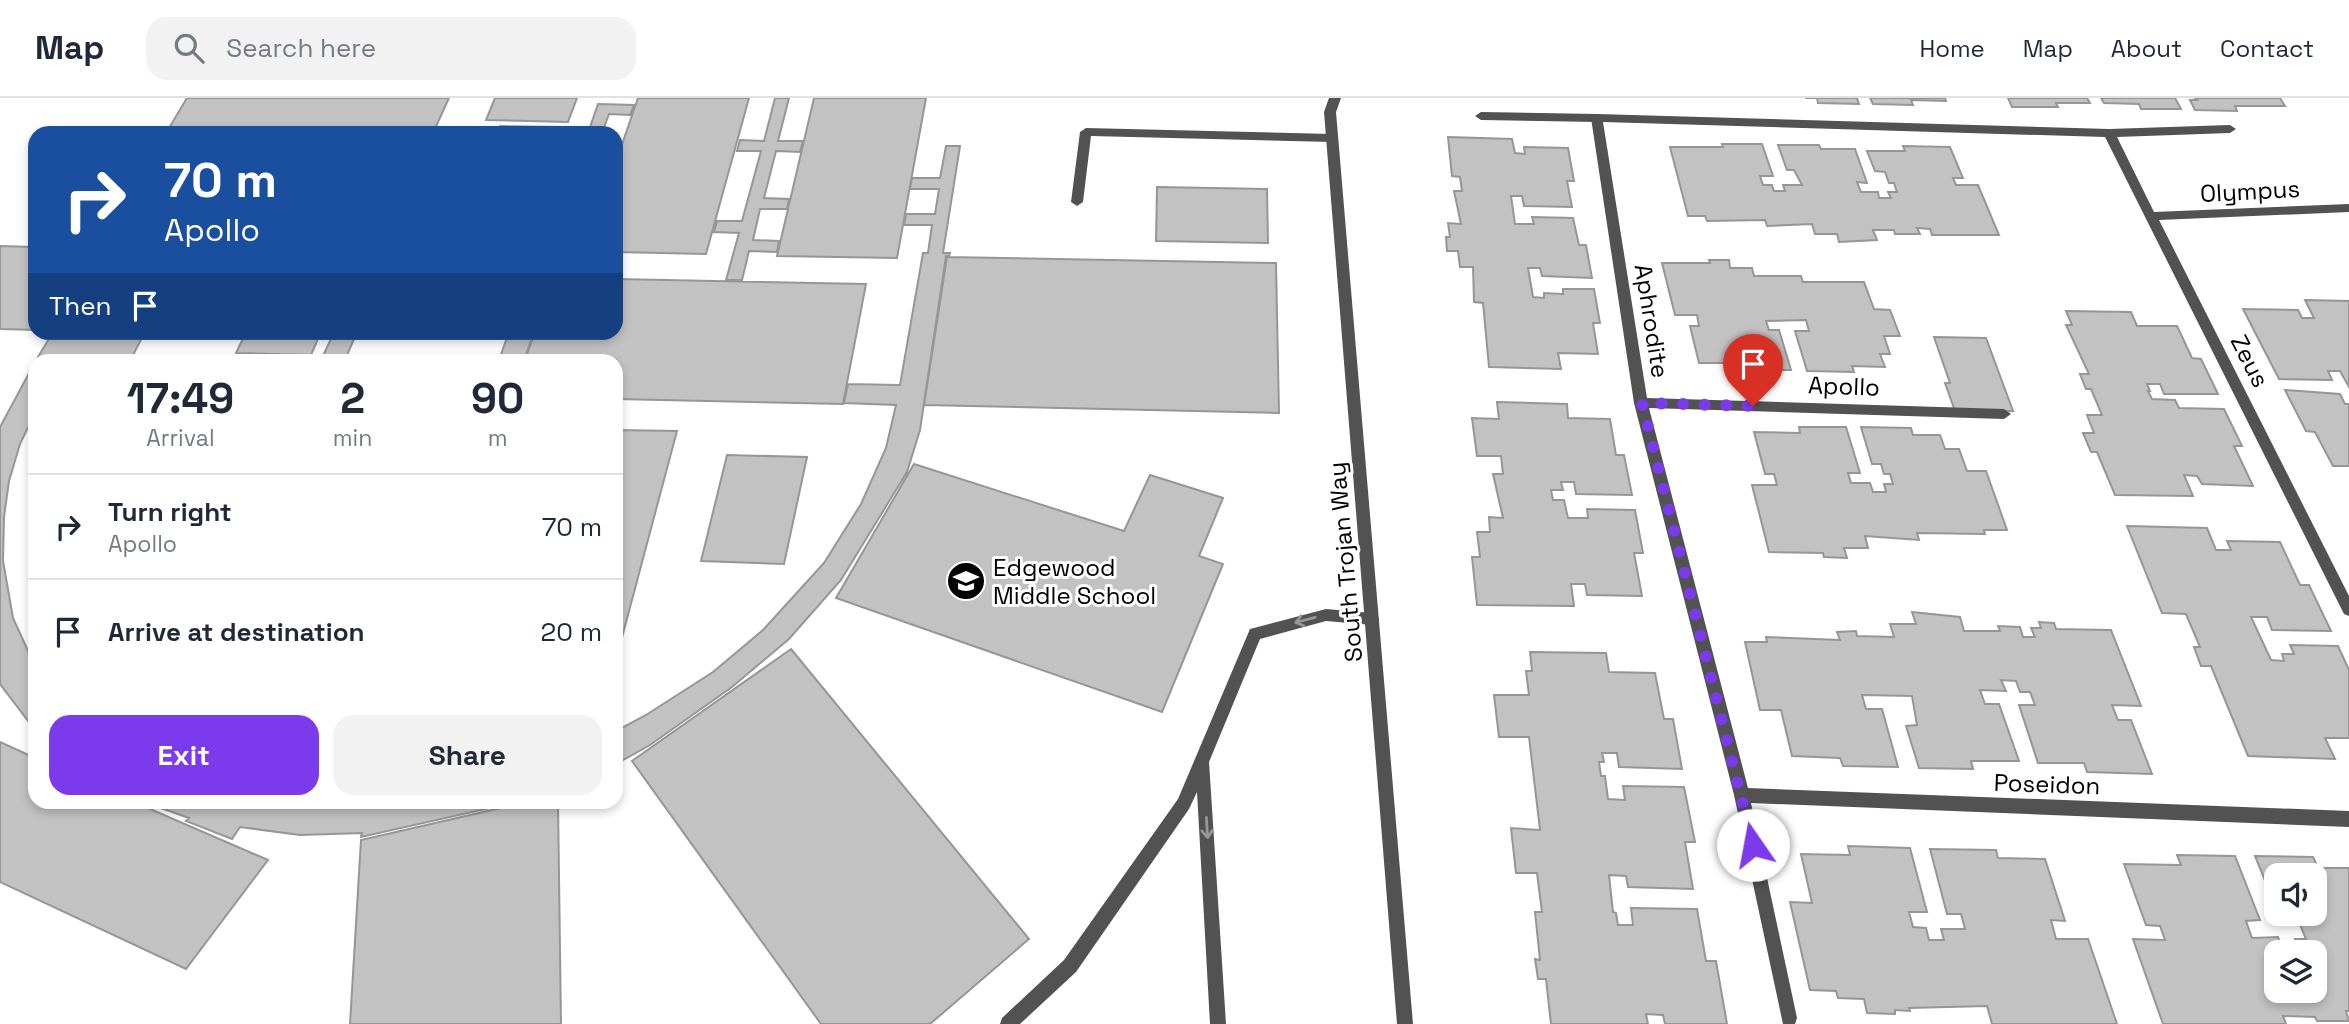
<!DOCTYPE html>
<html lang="en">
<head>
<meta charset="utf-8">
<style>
  :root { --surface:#fff; --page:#f2f2f3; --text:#1f2937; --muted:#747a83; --line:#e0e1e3; --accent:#7c3aed }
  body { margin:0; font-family:"Space Grotesk",sans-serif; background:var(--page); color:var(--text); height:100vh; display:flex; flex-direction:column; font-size:26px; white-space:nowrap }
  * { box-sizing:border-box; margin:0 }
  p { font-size:23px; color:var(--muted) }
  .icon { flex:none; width:38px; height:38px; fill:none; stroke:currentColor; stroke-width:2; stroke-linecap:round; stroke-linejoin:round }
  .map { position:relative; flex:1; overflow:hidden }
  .panel { position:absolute; left:28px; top:256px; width:595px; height:455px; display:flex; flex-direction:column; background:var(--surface); border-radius:21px; box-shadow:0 4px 10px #0003 }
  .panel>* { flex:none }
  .hud { position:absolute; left:28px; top:28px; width:595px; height:214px; border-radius:21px; box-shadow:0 4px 10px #0003; background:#1a4fa0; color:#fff; overflow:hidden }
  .fabs { position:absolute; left:2264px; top:765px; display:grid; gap:14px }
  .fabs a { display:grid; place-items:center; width:63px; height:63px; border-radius:14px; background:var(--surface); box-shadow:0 4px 10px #0003; font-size:35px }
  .pin { position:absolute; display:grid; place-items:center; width:60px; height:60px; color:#fff; margin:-72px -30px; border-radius:50% 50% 50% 0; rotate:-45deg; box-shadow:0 0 7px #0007 }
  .pin .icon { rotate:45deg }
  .me { position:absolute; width:77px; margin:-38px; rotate:348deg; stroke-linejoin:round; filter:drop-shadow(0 0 5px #0008) }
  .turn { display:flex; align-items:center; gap:24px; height:147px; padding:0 21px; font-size:32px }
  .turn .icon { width:91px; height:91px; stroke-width:2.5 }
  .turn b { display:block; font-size:49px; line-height:60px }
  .then { display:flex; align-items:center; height:66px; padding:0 21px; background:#0003; gap:14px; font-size:26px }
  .eta { display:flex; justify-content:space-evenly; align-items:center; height:119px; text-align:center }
  .eta b { font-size:42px; font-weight:700; line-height:49px }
  .cta { display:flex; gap:14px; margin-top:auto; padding:14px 21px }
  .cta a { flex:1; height:80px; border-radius:21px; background:var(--accent); color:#fff; font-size:28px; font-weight:700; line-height:80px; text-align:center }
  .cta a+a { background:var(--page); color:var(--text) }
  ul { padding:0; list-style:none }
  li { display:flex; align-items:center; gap:21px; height:105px; padding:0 21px; border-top:2px solid var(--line) }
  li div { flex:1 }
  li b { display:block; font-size:26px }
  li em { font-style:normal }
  header { display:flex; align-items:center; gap:42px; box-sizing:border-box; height:98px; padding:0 35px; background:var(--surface); border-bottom:2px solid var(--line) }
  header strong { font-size:33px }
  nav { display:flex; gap:38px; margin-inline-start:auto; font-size:24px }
  .search { width:490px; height:63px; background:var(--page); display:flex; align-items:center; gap:18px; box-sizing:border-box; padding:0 24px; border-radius:21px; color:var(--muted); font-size:26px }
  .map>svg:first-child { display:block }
  .building { fill:#c2c2c2; stroke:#969696; stroke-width:2; fill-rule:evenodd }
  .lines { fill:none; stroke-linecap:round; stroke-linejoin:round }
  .lane { fill:#525252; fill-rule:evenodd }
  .street { fill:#525252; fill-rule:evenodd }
  .oneway { stroke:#979797 }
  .route { stroke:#7c3aed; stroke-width:12; stroke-dasharray:0 21.6 }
  .labels { text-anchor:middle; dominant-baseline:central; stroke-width:6; stroke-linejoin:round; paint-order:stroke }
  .street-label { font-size:24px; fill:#000; stroke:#fff }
  .poi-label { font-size:24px; fill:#000; stroke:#fff; text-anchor:start }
</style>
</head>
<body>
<header>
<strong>Map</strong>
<div class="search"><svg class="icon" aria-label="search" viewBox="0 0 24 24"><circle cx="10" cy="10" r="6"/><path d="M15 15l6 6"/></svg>Search here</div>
<nav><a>Home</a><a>Map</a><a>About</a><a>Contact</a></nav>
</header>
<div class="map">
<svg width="2349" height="926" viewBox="0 0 2349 926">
  <rect width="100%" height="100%" fill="#fff"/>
  <path class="building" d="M187 0H449L433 35H166Z
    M495 0H577L568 24 486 22Z
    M638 0H749L706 156 616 154V64Z
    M775 0H789L778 43H803L800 54 776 53 764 100 789 101 787 111H760L753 142 779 143 777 154 749 153 742 182H726L739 135 714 134 717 123H742L761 53H737L740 42 764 43Z
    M814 0H926L897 160 777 158Z
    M1805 0H1857L1859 6 1818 5 1817 0Z
    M1870 0H1945L1946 3 1911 2 1913 7 1873 6Z
    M2008 0H2087L2090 5H2056L2058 9H2012Z
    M2101 0H2175L2181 11H2141L2139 6 2104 5Z
    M2195 0H2280L2285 8H2235L2237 13 2195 12 2190 2H2197Z
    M598 6 634 7 630 17 609 16 602 35H588Z
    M500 28 563 29 561 35H497Z
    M1448 39 1512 41 1515 55 1525 56 1524 49 1568 50 1574 83H1567L1572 109 1524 108 1522 98H1511L1515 126H1534L1532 119 1573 120 1579 147H1586L1592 180 1542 178 1540 170H1528L1533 199 1544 200V195L1563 196V191H1594L1600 225H1593L1598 256 1558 255 1561 271 1489 269 1483 205 1474 204 1473 169H1460L1458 153H1447L1446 139H1450L1448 125 1461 126 1454 93H1462L1460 79 1452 78Z
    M1722 46H1762L1773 78H1760L1763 87H1772L1774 93H1785L1783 87H1802L1794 72H1787L1778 47H1819L1821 51H1855L1867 85 1857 84 1861 94H1878L1879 100H1891L1888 94H1897L1894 85H1889L1885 74 1875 73 1867 53H1905L1903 48 1950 49 1963 80H1953L1956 87H1978L1999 137H1932L1930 131 1917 130 1920 136H1895L1894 132H1873L1877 142 1839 144 1837 136H1815L1812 126 1767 128 1765 122 1707 123 1705 118H1688L1670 49H1723Z
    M946 48H960L943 155H950L949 158H946L920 332 907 374 841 482 789 541 732 589 650 647 616 666V633L646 617 713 574 763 532 824 465 861 406 886 350 896 307 844 305 848 286 900 287 923 155H928L932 127H904L906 116H935L939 91H910L912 80H940Z
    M1157 89 1267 91 1268 145 1156 143Z
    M0 148 35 149V232L0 231Z
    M947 159 1276 165 1279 315 924 307Z
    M1709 162H1729L1730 170H1752L1754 178H1801L1803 184H1864L1874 211 1890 212 1900 238H1884L1890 256H1880L1885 269 1852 268 1854 274 1807 273 1795 233H1809L1806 222 1766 223 1769 232H1779L1791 272H1744L1742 265H1699L1690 228H1699L1697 217H1675L1662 165H1710Z
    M616 181 866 186 843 306 616 301V262H525L535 234H616Z
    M2305 202 2349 203V289L2340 273H2328L2332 282 2279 281 2243 211 2298 212 2302 220H2314Z
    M2066 213 2131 214 2137 228H2177L2192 260 2201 261 2218 296H2164L2160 286H2147L2150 293H2148L2152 301 2175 302 2179 310 2224 311 2242 348H2234L2253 388 2202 386 2197 378 2184 377 2193 398 2115 397 2097 354H2091L2083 335H2094L2087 317H2102L2091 291H2086L2080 276H2089L2066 227H2072Z
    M53 234H145L131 261 38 259Z
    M246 234H321L311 257 236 255Z
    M326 234H357L345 262H321L331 241H323Z
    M509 234H534L524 262H499Z
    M1934 239 1986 240 2013 313H1955L1945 285H1950Z
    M35 264V315L20 346 9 383 4 419 3 463 13 520 35 568V632L0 586V329Z
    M2285 292 2340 296 2345 306H2349V368H2333L2315 334 2306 333Z
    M1497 304 1567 306 1568 320 1610 321 1616 357H1624L1632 397 1576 396 1574 384H1561L1563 392H1551L1553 402H1564L1568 420H1588L1587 411 1635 412 1643 455H1634L1642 498 1587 497 1585 486H1571L1574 508 1477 507 1472 459H1480L1477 434H1490L1489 419 1503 420 1493 376H1503L1501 358H1477L1472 320 1499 321Z
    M1799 329H1846L1860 375H1848L1851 385H1870L1873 394H1886L1884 386H1893L1890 376H1884L1881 366H1872L1861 329 1911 330 1913 337H1940L1945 351H1959L1967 373H1986L2007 432H1984L1985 436 1917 435 1919 442 1865 438 1868 450H1844L1847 460 1824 459 1823 455 1769 454 1752 387H1777L1774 376H1765L1754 334 1800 335Z
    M616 332 677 333 616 562Z
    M727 357 807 359 784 466 701 463Z
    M914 366 1124 433 1150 377 1223 400 1199 458 1223 466 1162 614 836 500Z
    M2127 428 2207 430 2216 452H2231L2227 443 2280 444 2300 487H2309L2331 533 2272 532 2267 519H2251L2271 562 2284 563 2282 556H2294L2290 547 2338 548 2349 572V640H2325L2335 661 2248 658 2211 568H2201L2194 549H2200L2186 516 2162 515Z
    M1912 514 1960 519 1964 533H2000L1998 528 2020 529 2023 539H2035L2031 530H2041L2039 524 2054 525 2056 531 2111 532 2141 608 2112 607 2118 622H2131L2152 676 2087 674 2084 665H2038L2019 607H2035L2030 594H2020L2016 583 2001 582 2006 593 1980 592 1985 606H1999L2019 663H1971L1973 671 1919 670 1906 628 1917 627 1912 598 1862 597 1866 611H1882L1898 669 1843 668 1840 660 1792 658 1781 612H1760L1745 544H1767L1766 539 1840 542 1837 534 1856 533 1857 538 1894 539 1890 526H1916Z
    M791 551 1029 841 930 926H821L632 663Z
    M1530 554 1606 555 1609 574 1655 575 1664 621H1673L1682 671 1619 669 1617 655H1602L1604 664H1599L1601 678H1605L1608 701 1625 702 1623 688 1684 689 1695 744H1685L1693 791 1628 789 1626 778 1609 777 1613 814 1616 815 1618 827H1633L1631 810 1697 811 1706 863H1716L1727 926H1665L1663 917 1646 916 1648 926H1551L1546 881H1538L1535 861 1540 862 1535 814H1542L1537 775H1516L1511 730 1540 732 1529 639H1499L1494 597H1529L1526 573H1532Z
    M0 644 35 660V704H134L268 762 186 871 0 784Z
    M144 704H517L361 739 362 735 300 737 240 729 232 741 186 723 189 720Z
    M527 704H558L561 926H350L361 742Z
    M1848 748 1910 750 1927 814H1909L1913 829 1926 830 1929 842H1944L1941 831H1965L1961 816H1947L1930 751 1996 752 1998 760 2045 761 2065 823 2051 822 2056 841H2088L2117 926H1992L1987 908 1909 910 1910 913 1895 912V916L1867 915 1864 901 1838 900 1836 893 1810 892 1790 804 1812 805 1801 756 1850 757Z
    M2177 757 2235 758 2260 822 2246 823 2252 840 2278 839 2283 853 2299 852 2295 841H2306L2299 824H2291L2288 816H2315V777H2277V802H2273L2255 758 2313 759 2318 770H2349V913H2346L2349 923H2317L2315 919 2283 918 2286 926H2163L2133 841 2165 842 2160 828 2146 827 2124 766 2181 767ZM2277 854H2315V892H2277Z"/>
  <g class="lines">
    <path class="lane" d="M1481 14 1597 16 1603 20 1597 24 1481 22 1475 18Z
      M1086 30 1332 36 1338 40 1332 44 1091 38 1083 104 1077 108 1071 104 1080 34Z
      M1326 511 1372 515 1377 516 1379 521 1377 526 1372 527 1326 523 1260 541 1209 664 1226 926H1210L1197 694 1189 711 1076 874 1020 926H1000L1002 920 1064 862 1178 701 1250 531Z"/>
    <path class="street" d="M1329 0H1341L1336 14 1413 926H1397L1324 14Z
      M1597 16 2109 31 2230 27 2236 31 2230 35 2117 39 2154 114 2349 106V114L2159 122 2349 498V518L2344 516 2105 39 1603 24 1647 300 2004 311 2011 316 2004 321 1649 310 1748 690 2349 713V729L1751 705 1797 920 1795 926H1783L1734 697 1634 305 1591 20Z"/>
  </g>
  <defs><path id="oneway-shaft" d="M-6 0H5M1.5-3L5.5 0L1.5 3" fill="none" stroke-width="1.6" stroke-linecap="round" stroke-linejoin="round" transform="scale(1.75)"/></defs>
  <g class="oneway">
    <use href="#oneway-shaft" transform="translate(1305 522) rotate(165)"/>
    <use href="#oneway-shaft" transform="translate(1207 730) rotate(87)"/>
  </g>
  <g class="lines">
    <path class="route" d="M1753 747 1642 305 1753 308"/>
  </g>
  <defs>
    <symbol id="school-disc" viewBox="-11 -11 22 22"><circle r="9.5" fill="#000" stroke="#fff"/><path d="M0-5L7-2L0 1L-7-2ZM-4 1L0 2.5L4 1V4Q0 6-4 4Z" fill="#fff"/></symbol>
  </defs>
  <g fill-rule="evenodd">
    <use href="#school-disc" x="944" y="461" width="44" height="44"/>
  </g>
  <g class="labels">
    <g class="street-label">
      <text transform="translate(2250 93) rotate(-3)">Olympus</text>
      <text transform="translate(1652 223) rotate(81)">Aphrodite</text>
      <text transform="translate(2250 263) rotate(63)">Zeus</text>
      <text transform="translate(1844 288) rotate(2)">Apollo</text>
      <text transform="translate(1345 464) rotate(-95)">South Trojan Way</text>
      <text transform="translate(2047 686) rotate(2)">Poseidon</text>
    </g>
    <g class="poi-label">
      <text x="993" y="469">Edgewood<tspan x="993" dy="28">Middle School</tspan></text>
    </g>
  </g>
</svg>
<div class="fabs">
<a><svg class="icon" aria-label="sound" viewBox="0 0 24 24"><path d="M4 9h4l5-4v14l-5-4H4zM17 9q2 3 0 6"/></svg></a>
<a><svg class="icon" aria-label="layers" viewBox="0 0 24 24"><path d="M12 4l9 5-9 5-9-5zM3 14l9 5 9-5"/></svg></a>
</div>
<div class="pin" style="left:1753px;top:308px;background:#d93025"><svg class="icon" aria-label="arrive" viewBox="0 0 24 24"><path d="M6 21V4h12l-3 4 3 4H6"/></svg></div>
<svg class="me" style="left:1753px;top:747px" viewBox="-20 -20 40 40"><circle r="19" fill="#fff"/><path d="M0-13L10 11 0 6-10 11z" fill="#7c3aed"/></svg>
<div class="hud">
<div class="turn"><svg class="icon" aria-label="right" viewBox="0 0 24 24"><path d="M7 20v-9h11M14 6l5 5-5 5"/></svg><div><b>70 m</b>Apollo</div></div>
<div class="then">Then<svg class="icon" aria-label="arrive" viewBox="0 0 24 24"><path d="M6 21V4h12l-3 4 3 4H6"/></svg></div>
</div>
<section class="panel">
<div class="eta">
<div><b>17:49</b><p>Arrival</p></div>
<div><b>2</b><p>min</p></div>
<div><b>90</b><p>m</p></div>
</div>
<ul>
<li><svg class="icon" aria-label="right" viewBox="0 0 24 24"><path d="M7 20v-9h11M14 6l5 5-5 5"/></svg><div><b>Turn right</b><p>Apollo</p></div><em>70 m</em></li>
<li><svg class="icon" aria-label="arrive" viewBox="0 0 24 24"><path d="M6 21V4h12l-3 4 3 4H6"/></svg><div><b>Arrive at destination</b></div><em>20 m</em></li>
</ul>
<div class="cta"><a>Exit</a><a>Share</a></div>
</section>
</div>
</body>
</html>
